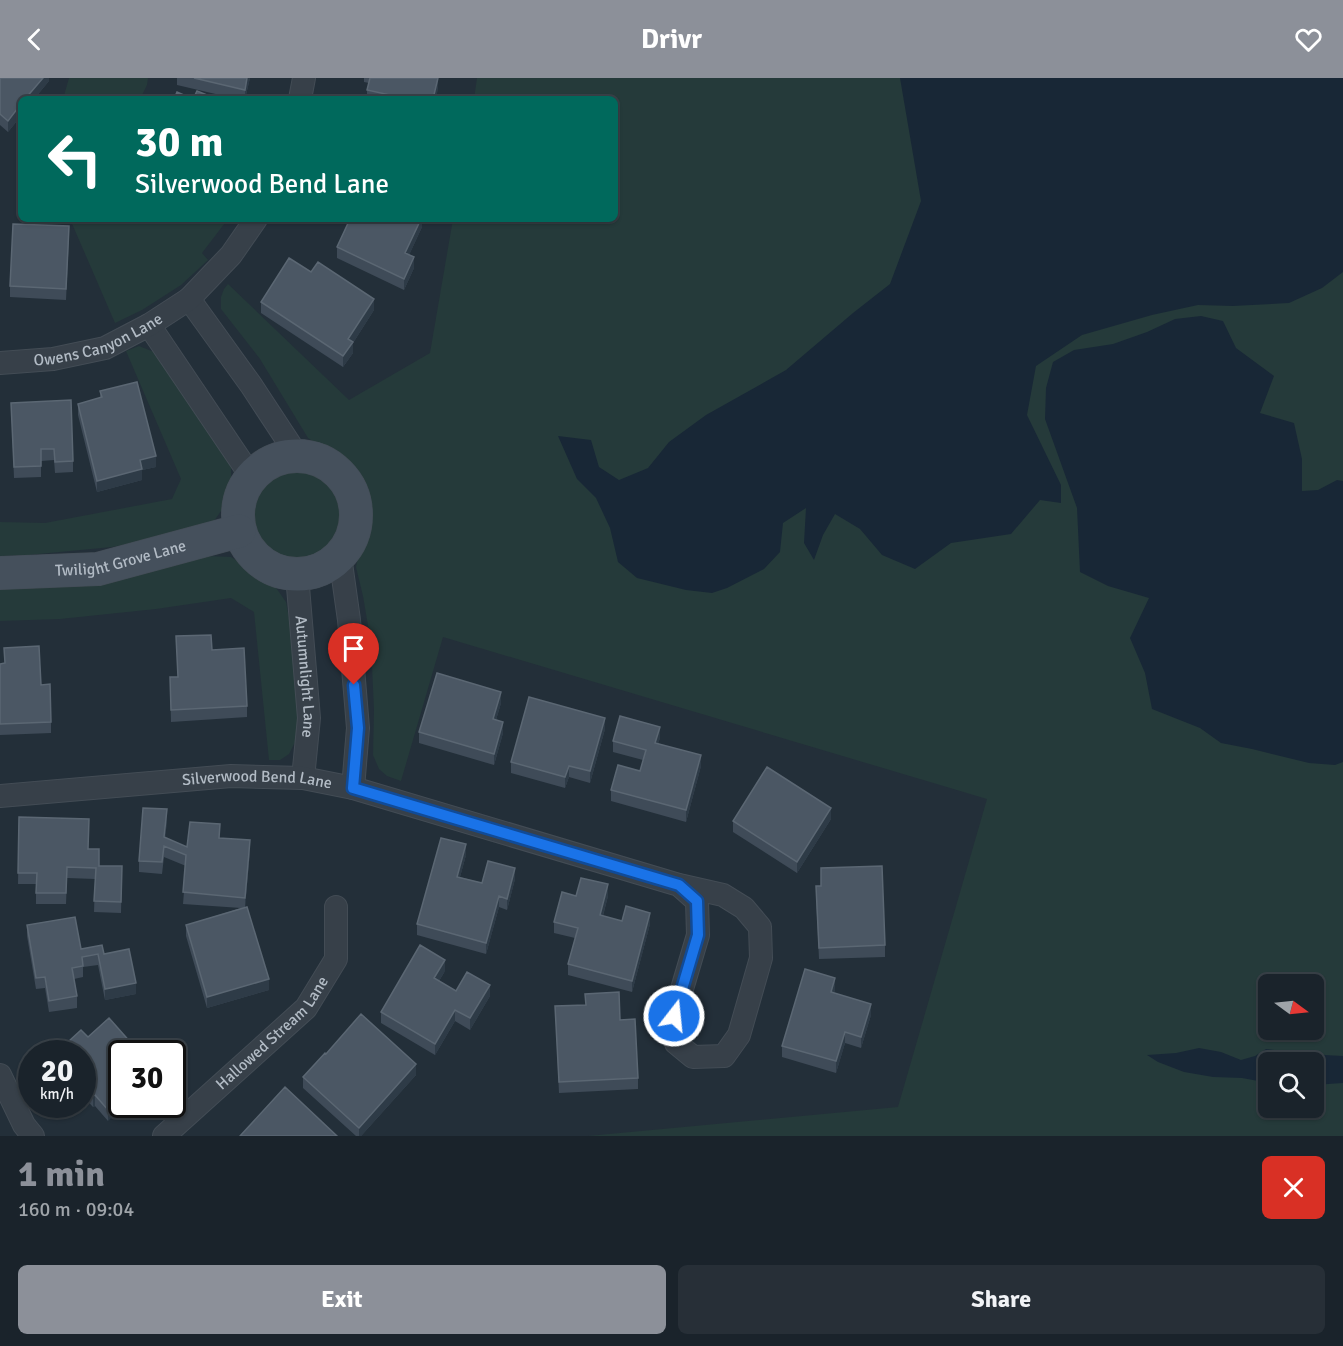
<!DOCTYPE html>
<html lang="en">
<head>
<meta charset="utf-8">
<style>
  :root { --surface:#1a232b; --page:#272f37; --text:#f1f3f6; --muted:#9fa4a9; --line:#384047; --accent:#8c9099 }
  body { margin:0; font-family:Signika,sans-serif; background:var(--page); color:var(--text); height:100vh; display:flex; flex-direction:column; font-size:22px; white-space:nowrap }
  * { box-sizing:border-box; margin:0 }
  p { font-size:20px; color:var(--muted) }
  .icon { flex:none; width:33px; height:33px; fill:none; stroke:currentColor; stroke-width:2; stroke-linecap:round; stroke-linejoin:round }
  .map { position:relative; height:1058px; overflow:hidden }
  .side { display:flex; flex-direction:column; background:var(--surface); flex:1 }
  .side>* { flex:none }
  .hud { position:absolute; left:18px; top:18px; width:600px; height:126px; border-radius:9px; box-shadow:0 2px 4px #0004,0 0 0 2px var(--line); background:#00695c; color:#fff; overflow:hidden }
  .needle { width:39px; rotate:105deg }
  .buttons { position:absolute; left:1258px; top:896px; display:grid; gap:12px }
  .buttons a { display:grid; place-items:center; width:66px; height:66px; border-radius:9px; background:var(--surface); box-shadow:0 2px 4px #0004,0 0 0 2px var(--line); font-size:30px }
  .speed { position:absolute; left:18px; top:962px; display:flex; gap:12px; font-size:30px; font-weight:700; text-align:center }
  .speed>* { display:grid; place-content:center; width:78px; height:78px; border-radius:50%; background:var(--surface); box-shadow:0 2px 4px #0004,0 0 0 2px var(--line); line-height:1 }
  .speed small { font-size:15px; font-weight:400 }
  .speed .limit { border:3px solid #111; border-radius:9px; background:#fff; color:#111 }
  .pin { position:absolute; display:grid; place-items:center; width:51px; height:51px; color:#fff; margin:-62px -26px; border-radius:50% 50% 50% 0; rotate:-45deg; box-shadow:0 0 6px #0007 }
  .pin .icon { rotate:45deg }
  .me { position:absolute; width:66px; margin:-33px; rotate:16deg; stroke-linejoin:round; filter:drop-shadow(0 0 4px #0008) }
  .turn { display:flex; align-items:center; gap:21px; height:126px; padding:0 18px; font-size:27px }
  .turn .icon { width:78px; height:78px; stroke-width:2.5 }
  .turn b { display:block; font-size:42px; line-height:51px }
  .round { display:grid; place-items:center; flex:none; width:63px; height:63px; border-radius:9px; background:var(--page) }
  .headline { display:flex; align-items:center; justify-content:space-between; height:102px; padding:0 18px }
  h1 { font-size:36px; font-weight:800; line-height:45px; color:var(--accent) }
  .button { display:flex; gap:12px; margin-top:auto; padding:12px 18px }
  .button a { flex:1; height:69px; border-radius:9px; background:var(--accent); color:#fff; font-size:24px; font-weight:800; line-height:69px; text-align:center }
  .button a+a { background:var(--page); color:var(--text) }
  header { display:flex; justify-content:space-between; align-items:center; height:78px; padding:0 18px; background:var(--accent); color:#fff; font-size:27px; font-weight:800 }
  .map>svg:first-child { display:block }
  .green { fill:#253a3a; fill-rule:evenodd }
  .water { fill:#182736 }
  .lines { fill:none; stroke-linecap:round; stroke-linejoin:round }
  .street-casing { stroke:#434c55; stroke-width:24 }
  .secondary-casing { stroke:#434c55; stroke-width:34 }
  .street { stroke:#374049; stroke-width:22 }
  .secondary { stroke:#45505c; stroke-width:33 }
  .wall { fill:#3f4b58 }
  .shaded-wall { fill:#2e3b47 }
  .building { fill:#4b5764; stroke:#5b6773; stroke-width:1.5 }
  .route-casing { stroke:#114b97; stroke-width:15 }
  .route { stroke:#1a73e8; stroke-width:10 }
  .labels { text-anchor:middle; dominant-baseline:central; stroke-width:6; stroke-linejoin:round; paint-order:stroke }
  .street-label { font-size:16px; fill:#b2bbc5; stroke:#1c252e }
</style>
</head>
<body>
<header><svg class="icon" aria-label="back" viewBox="0 0 24 24"><path d="M15 5l-7 7 7 7"/></svg>Drivr<svg class="icon" aria-label="heart" viewBox="0 0 24 24"><path d="M12 20l-8-8c-3-5 5-10 8-4 3-6 11-1 8 4z"/></svg></header>
<div class="map">
<svg width="1343" height="1058" viewBox="0 0 1343 1058">
  <rect width="100%" height="100%" fill="#232f39"/>
  <path class="green" d="M69 0H148L147 7 140 21H63Z
    M477 0H1343V1058H588L898 1029 987 721 443 559 401 703 387 698 379 691 373 677 374 632 371 566 363 518 356 489 359 475 368 455 371 434 367 413 359 394 347 381 333 372 318 367 308 360 260 281 221 231V219L224 211 228 206 349 322 430 275 453 141H615V21H474ZM1269 906H1314V951H1269ZM1269 984H1314V1029H1269Z
    M70 141H228L202 175 208 182 181 207 142 232 115 245Z
    M139 268 154 274 231 385V403L223 430 212 446 197 453 112 469 28 477 0 478V444L45 445 172 421 181 401 126 273Z
    M253 437a45 45 0 1 1 90 0a45 45 0 1 1-90 0Z
    M207 478 231 479 274 507 286 524 293 562 299 630 296 662 289 676 280 682H269L254 534 231 520 156 531 60 541 0 543V509Z"/>
  <path class="water" d="M900 0H1343V194L1322 210 1289 225 1233 228 1198 227 1152 237 1082 257 1036 288 1027 337 1061 407V425L1040 422 1011 456 951 465 915 491 882 477 860 451 835 436 823 457 814 482 804 465 806 430 783 445 780 474 764 491 727 510 712 515 686 512 637 500 618 484 610 450 596 420 577 401 558 358 591 362 599 389 619 402 648 390 669 364 706 337 786 292 853 235 890 206 921 123Z
    M1201 238 1223 243 1236 270 1274 298 1260 335 1294 345 1302 381V413L1318 412 1337 402 1343 403V684L1335 687 1309 685 1252 671 1221 665 1200 650 1152 631 1145 595 1130 560 1149 520 1108 508 1080 494 1077 430 1045 341 1046 310 1053 284 1074 272 1113 266 1147 254 1175 241Z
    M1199 970 1221 974 1241 982 1255 978 1266 971 1306 976 1343 978V1005L1314 1007V984H1269V1005L1242 1000 1213 999 1184 994 1158 984 1147 977 1176 975Z"/>
  <g class="lines">
    <defs>
      <g id="street">
        <path d="M300 21 304 0"/>
        <path d="M189 221 251 307 297 377"/>
        <path d="M149 247 251 398"/>
        <path id="s1" d="M0 285 53 281 105 270 149 247 189 221 231 177 256 141"/>
        <path d="M340 478 349 542 358 650 353 710"/>
        <path id="s2" d="M297 497 309 640 303 700"/>
        <path id="s3" d="M0 718 231 698 303 700 353 710 679 807 723 817 744 830 760 849 761 880 739 957 724 978 693 979 676 965 674 938 698 857 697 823 679 807"/>
        <path d="M0 997 24 1047 33 1058"/>
        <path id="s4" d="M164 1058 306 930 336 881V829"/>
      </g>
      <g id="secondary">
        <circle cx="297" cy="437" r="59"/>
        <path id="s5" d="M0 495 98 491 239 453"/>
      </g>
    </defs>
    <use href="#street" class="street-casing"/>
    <use href="#secondary" class="secondary-casing"/>
    <use href="#street" class="street"/>
    <use href="#secondary" class="secondary"/>
  </g>
  <path class="wall" d="M0 0H49V3L34 21H21V38L8 54 0 47Z
    M177 0H250L245 21H237L177 7Z
    M364 0H438V9L436 21H367V12L369 5 364 4Z
    M340 141H422V149L409 177 414 190 404 212 337 180V169L348 145Z
    M69 159 66 222 10 219V208Z
    M311 194 374 232 353 265V275L343 289 261 235V224Z
    M100 313 156 389 142 392V402L97 414 78 337V326L100 320Z
    M11 325 73 383V394L55 395 54 382 41 383V399L14 400Z
    M176 558 212 572 247 628V639L171 644 170 599H178Z
    M4 570 41 607 51 644V655L0 657V586L5 585Z
    M501 625 496 642 503 655 494 687 419 665V654Z
    M605 651 590 705 569 699 565 710 511 695V684Z
    M660 660 658 665 701 688 686 744 611 723V712L640 693 643 682 613 674V663Z
    M19 739 88 771 99 788H122L121 835 94 834 95 801 67 800 66 826H36V806H18Z
    M831 741 797 795 733 754V743Z
    M167 743 165 760 187 769 220 760 250 773 245 829 269 912 207 930 186 858V847L241 830 183 826 186 788 164 779 162 796 139 794V783Z
    M466 777 460 799 482 805 515 801 507 832 499 829 486 876 417 857V846Z
    M576 818H608L603 838 622 843 650 846 632 914 568 897V886L575 860 554 855V844Z
    M816 819 885 867V879L819 881Z
    M27 847 81 871 104 876 136 916 105 922 98 887 83 889V899L74 901 77 918V930L49 934 45 910 36 911 27 858Z
    M445 893 439 903 456 913 490 918 470 952 455 943 435 977 381 945V934Z
    M835 911 834 915 871 937 861 970 845 965 836 995 782 979V968Z
    M555 928 620 942 638 1000V1011L559 1015Z
    M109 940 108 1043 95 1028 93 1029 82 1017V975L88 959Z
    M326 976 416 997 361 1058H356L303 1010V999Z"/>
  <path class="shaded-wall" d="M43 0H49V3L34 21H25Z
    M247 0H250L245 21V12Z
    M438 0V9L436 21H433Z
    M21 26V38L8 54V43Z
    M421 141H422V149L405 186V175Z
    M414 179V190L404 212V201Z
    M374 221V232L353 265V275L343 289V278L348 261Z
    M156 378V389L142 392V402L97 414V403L140 382Z
    M501 614V625L493 652V641Z
    M605 640V651L590 705V693Z
    M503 644V655L494 687V676Z
    M660 649V660L655 676V665Z
    M701 677V688L686 744V732Z
    M569 688V699L565 710V699Z
    M831 730V741L797 795V784Z
    M167 731V743L164 771V759Z
    M250 762V773L245 831V820Z
    M466 766V777L457 810V799Z
    M515 790V801L507 832V821Z
    M608 806V818L600 848V837Z
    M499 818V829L486 876V865Z
    M650 835V846L632 914V903Z
    M445 882V893L434 911V900Z
    M835 900V911L831 925V914Z
    M269 901V912L207 930V919Z
    M136 905V916L105 922V911Z
    M490 907V918L470 952V940Z
    M871 926V937L861 970V959Z
    M455 932V943L435 977V966Z
    M845 954V965L836 995V983Z
    M416 986V997L361 1058H359V1050Z
    M95 1017V1028L93 1029V1018Z
    M122 1019V1026H126L108 1043V1032Z"/>
  <path class="building" d="M0 0H43L25 21H21V26L8 43 0 36Z
    M194 0H247L245 12Z
    M370 0H438L433 21H408L367 12Z
    M197 13 217 21H174L177 14 193 21Z
    M350 141H421L405 175 414 179 404 201 337 169Z
    M13 146 69 148 66 211 10 208Z
    M289 180 311 194 318 184 374 221 348 261 353 264 343 278 261 224Z
    M137 304 156 378 140 382 142 391 97 403 78 326 102 319 100 313Z
    M71 322 73 383 55 384 54 371H41V388L14 389 11 325Z
    M211 557 212 572 244 570 247 628 171 632 170 599H178L176 558Z
    M39 568 41 607 50 606 51 644 0 646V586L5 585 4 570Z
    M437 595 501 614 493 641 503 644 494 676 419 654Z
    M529 619 605 640 590 693 569 688 565 699 511 684Z
    M620 638 660 649 655 665 701 677 686 732 611 712 618 687 640 693 646 672 613 663Z
    M767 689 831 730 797 784 733 743Z
    M143 730 167 731 164 759 187 769 190 744 220 746 219 760 250 762 245 820 183 814 186 777 164 768 162 784 139 783Z
    M19 739 89 741 88 771H99V788H122L121 824 94 823 96 790 67 789 66 815H36L37 795H18Z
    M441 760 466 766 457 799 482 805 488 783 515 790 507 821 499 818 486 865 417 846Z
    M882 788 885 867 819 870 816 808H821V790Z
    M581 800 608 806 600 837 622 843 626 828 650 835 632 903 568 886 578 850 554 844 562 814 576 818Z
    M247 829 269 901 207 919 186 847Z
    M75 839 81 871 102 867 104 876 129 871 136 905 105 911 98 876 82 879 83 888 72 890 77 918 49 923 45 899 36 900 27 847Z
    M420 867 445 882 434 900 456 913 467 894 490 907 470 940 455 932 435 966 381 934Z
    M805 891 835 900 831 914 871 926 861 959 845 954 836 983 782 968Z
    M619 914 620 942 635 941 638 1000 559 1004 555 928 586 927 585 916Z
    M361 936 416 986 359 1050 303 999 325 975 326 976Z
    M109 940 140 975H122V1019L108 1032 95 1017 93 1018 82 1006V975H56L81 952 88 959Z
    M285 1009 337 1058H240Z"/>
  <g class="lines">
    <defs>
      <path id="route" d="M354 607 358 650 353 710 679 807 697 823 698 857 674 938"/>
    </defs>
    <use href="#route" class="route-casing"/>
    <use href="#route" class="route"/>
  </g>
  <g class="labels">
    <g class="street-label">
      <text stroke="none"><textPath href="#s1" startOffset="102">Owens Canyon Lane</textPath></text>
      <text stroke="none"><textPath href="#s5" startOffset="122">Twilight Grove Lane</textPath></text>
      <text stroke="none"><textPath href="#s2" startOffset="102">Autumnlight Lane</textPath></text>
      <text stroke="none"><textPath href="#s3" startOffset="258">Silverwood Bend Lane</textPath></text>
      <text stroke="none"><textPath href="#s4" startOffset="150">Hallowed Stream Lane</textPath></text>
    </g>
  </g>
</svg>
<div class="buttons">
<a><svg class="needle" viewBox="-14 -14 28 28"><path d="M0-13l5 13h-10z" fill="#e53935"/><path d="M0 13l5-13h-10z" fill="#9fa4a9"/></svg></a>
<a><svg class="icon" aria-label="search" viewBox="0 0 24 24"><circle cx="10" cy="10" r="6"/><path d="M15 15l6 6"/></svg></a>
</div>
<div class="speed"><div>20<small>km/h</small></div><div class="limit">30</div></div>
<div class="pin" style="left:354px;top:607px;background:#d93025"><svg class="icon" aria-label="arrive" viewBox="0 0 24 24"><path d="M6 21V4h12l-3 4 3 4H6"/></svg></div>
<svg class="me" style="left:674px;top:938px" viewBox="-20 -20 40 40"><circle r="17" fill="#1a73e8" stroke="#fff" stroke-width="3"/><path d="M0-11L8 9 0 5-8 9z" fill="#fff"/></svg>
<div class="hud">
<div class="turn"><svg class="icon" aria-label="left" viewBox="0 0 24 24"><path d="M17 20v-9H6M10 6l-5 5 5 5"/></svg><div><b>30 m</b>Silverwood Bend Lane</div></div>
</div>
</div>
<section class="side">
<div class="headline"><div><h1>1 min</h1><p>160 m · 09:04</p></div><a class="round" style="background:#d93025;color:#fff"><svg class="icon" aria-label="close" viewBox="0 0 24 24"><path d="M6 6l12 12M18 6L6 18"/></svg></a></div>
<div class="button"><a>Exit</a><a>Share</a></div>
</section>
</body>
</html>
